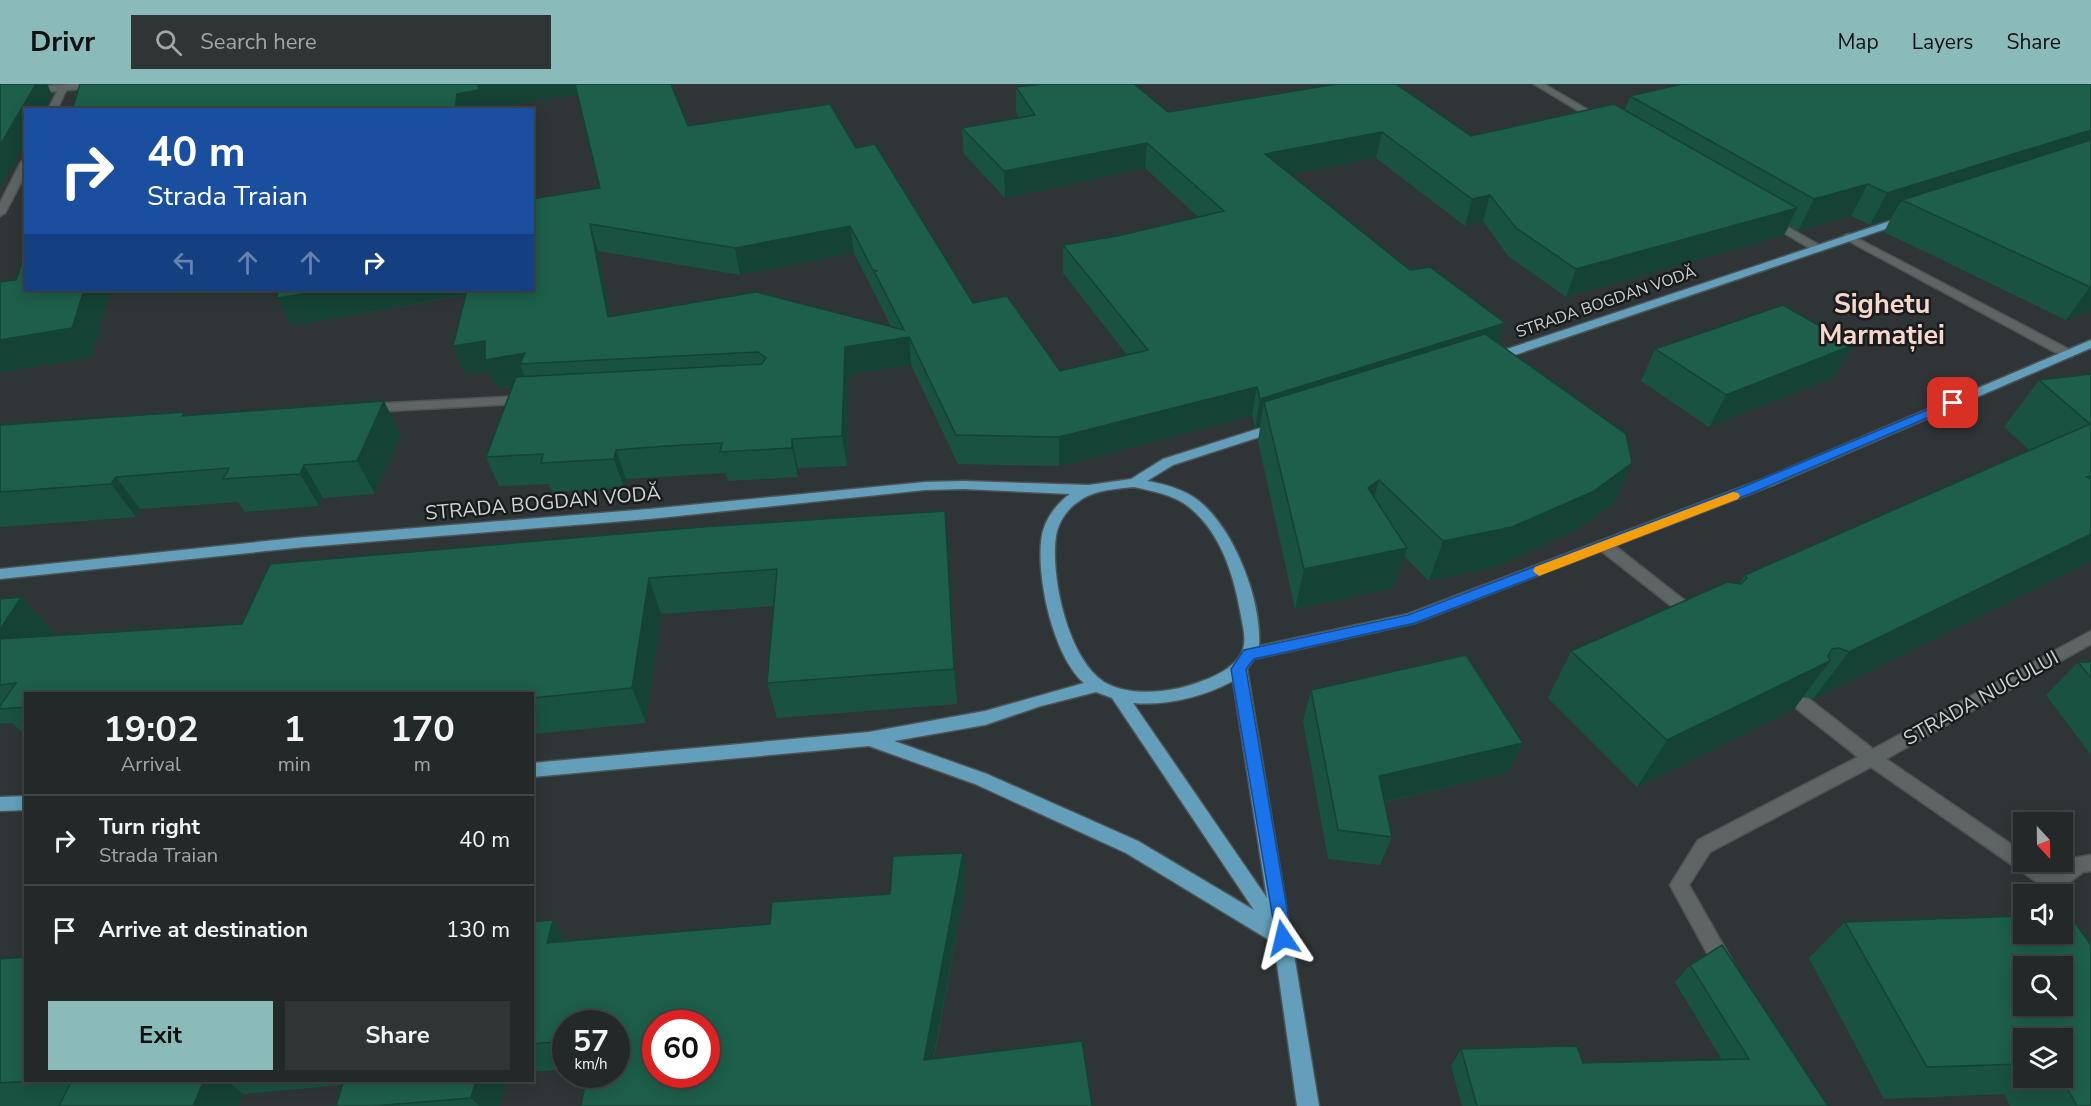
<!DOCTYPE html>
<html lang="en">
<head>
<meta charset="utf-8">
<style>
  :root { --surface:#232828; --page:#2f3434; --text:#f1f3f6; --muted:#a3a6a8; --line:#404445; --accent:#8bbbb9 }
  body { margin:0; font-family:"Nunito Sans",sans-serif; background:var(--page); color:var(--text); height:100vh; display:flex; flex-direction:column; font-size:22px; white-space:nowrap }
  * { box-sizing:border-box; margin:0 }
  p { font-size:20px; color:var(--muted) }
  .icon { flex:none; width:33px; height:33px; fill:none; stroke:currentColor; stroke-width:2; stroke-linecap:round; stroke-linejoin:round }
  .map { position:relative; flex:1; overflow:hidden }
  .drawer { position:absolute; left:24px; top:608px; width:510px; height:390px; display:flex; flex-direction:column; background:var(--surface); border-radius:0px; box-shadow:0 3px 15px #0003,0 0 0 2px var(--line) }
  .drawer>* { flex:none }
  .hud { position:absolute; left:24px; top:24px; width:510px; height:183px; border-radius:0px; box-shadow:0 3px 15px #0003,0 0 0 2px var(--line); background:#1a4fa0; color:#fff; overflow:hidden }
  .needle { width:39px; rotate:158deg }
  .fabs { position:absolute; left:2013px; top:728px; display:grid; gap:12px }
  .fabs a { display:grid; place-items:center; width:60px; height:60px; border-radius:0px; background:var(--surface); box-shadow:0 3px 15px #0003,0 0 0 2px var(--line); font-size:30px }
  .speed { position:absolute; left:552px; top:926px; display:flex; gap:12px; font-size:30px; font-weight:700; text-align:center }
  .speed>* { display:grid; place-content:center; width:78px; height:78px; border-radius:50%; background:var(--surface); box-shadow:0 3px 15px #0003,0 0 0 2px var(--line); line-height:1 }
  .speed small { font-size:15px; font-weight:400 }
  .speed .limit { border:9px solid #d22; background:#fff; color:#111 }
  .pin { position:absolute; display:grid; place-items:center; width:51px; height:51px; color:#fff; margin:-26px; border-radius:12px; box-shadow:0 3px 9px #0006 }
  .me { position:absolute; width:66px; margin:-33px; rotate:350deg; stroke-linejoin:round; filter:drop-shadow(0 0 4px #0008) }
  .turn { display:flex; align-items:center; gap:21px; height:126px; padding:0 24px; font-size:27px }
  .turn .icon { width:78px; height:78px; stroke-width:2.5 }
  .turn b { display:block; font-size:42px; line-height:51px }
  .lanes { display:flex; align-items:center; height:57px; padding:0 24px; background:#0003; justify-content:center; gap:30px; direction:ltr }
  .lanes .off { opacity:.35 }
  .eta { display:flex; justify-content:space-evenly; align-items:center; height:102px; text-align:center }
  .eta b { font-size:36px; font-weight:700; line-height:42px }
  .primary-button { display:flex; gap:12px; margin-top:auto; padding:12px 24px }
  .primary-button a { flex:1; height:69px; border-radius:0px; background:var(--accent); color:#111; font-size:24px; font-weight:700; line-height:69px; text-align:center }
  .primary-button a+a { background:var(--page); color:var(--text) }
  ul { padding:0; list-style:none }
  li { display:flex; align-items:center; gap:18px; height:90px; padding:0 24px; border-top:2px solid var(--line) }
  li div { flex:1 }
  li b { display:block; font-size:22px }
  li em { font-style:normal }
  header { display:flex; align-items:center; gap:36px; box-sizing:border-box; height:84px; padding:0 30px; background:var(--accent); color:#111 }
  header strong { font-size:28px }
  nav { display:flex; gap:33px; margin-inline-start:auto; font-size:21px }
  .search { width:420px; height:54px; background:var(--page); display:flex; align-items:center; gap:15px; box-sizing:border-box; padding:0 21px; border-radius:0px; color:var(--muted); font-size:22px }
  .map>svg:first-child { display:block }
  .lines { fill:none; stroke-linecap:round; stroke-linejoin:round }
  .pedestrian-casing { stroke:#4e5454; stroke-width:3 }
  .minor-casing { stroke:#4e5454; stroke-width:3 }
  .secondary-casing { stroke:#4e5454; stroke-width:3 }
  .primary-casing { stroke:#4e5454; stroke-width:3 }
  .pedestrian { fill:#5e6565; fill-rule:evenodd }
  .minor { fill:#5e6565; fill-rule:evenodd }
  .secondary { fill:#5e6565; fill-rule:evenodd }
  .primary { fill:#639fbb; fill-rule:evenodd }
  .wall { fill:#195240; fill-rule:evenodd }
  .shaded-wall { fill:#144234 }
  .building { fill:#1d5f4a; stroke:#144234; stroke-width:1.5; fill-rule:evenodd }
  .route { fill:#1a73e8; stroke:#114b97; stroke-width:1.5 }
  .slow { fill:#f59e0b }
  .labels { text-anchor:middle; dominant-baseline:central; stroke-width:5; stroke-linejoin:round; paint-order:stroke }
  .far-street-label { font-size:16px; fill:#cfd3d3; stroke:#191c1c }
  .street-label { font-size:20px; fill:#cfd3d3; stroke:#191c1c }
  .far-town-label { font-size:27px; font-weight:bold; fill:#f7d6cc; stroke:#191c1c }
</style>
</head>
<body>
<header>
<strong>Drivr</strong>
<div class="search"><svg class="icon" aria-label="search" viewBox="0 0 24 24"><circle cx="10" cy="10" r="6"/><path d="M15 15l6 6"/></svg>Search here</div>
<nav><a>Map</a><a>Layers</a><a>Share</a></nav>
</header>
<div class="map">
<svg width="2091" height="1022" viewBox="0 0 2091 1022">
  <rect width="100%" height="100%" fill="#2f3536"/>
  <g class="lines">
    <defs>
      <path id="pedestrian" d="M1534 0H1544L1605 36 1597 38Z
        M1770 133 1821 162 1822 164 1821 166H1813L1766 138 1765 136Z"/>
      <path id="minor" d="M63 1 67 4 57 26H48L59 4Z
        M26 75V89L5 129 0 132V119L21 78Z
        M1849 150 2072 267 2074 270 2072 273H2064L1845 155V151Z
        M527 312 533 316 531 319 369 328 363 324 369 320Z
        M1605 457 1610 458 1698 527 1701 531 1698 535H1688L1600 466 1598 462 1600 458Z
        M2091 547V560L1886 675 2024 769V777H2036L2054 789 2073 774 2091 771V787L2083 788 2062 804 2061 810H2043L2044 803 1871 683 1710 768 1689 801 1735 882 1732 889 1725 891 1718 889 1670 801 1698 756 1858 673 1797 625 1795 620 1797 615 1803 614 1809 615 1873 665Z"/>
      <path id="secondary" d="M73 0H106L102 3 0 12V6Z"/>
      <path id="primary" d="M1905 132 1910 135 1909 137 1497 277H1489L1487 274 1489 271Z
        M2091 256V264L1773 401 1415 539 1254 575 1247 585 1319 1022H1297L1274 859 1126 769 975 700 869 662 532 693V679L869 648 985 627 1084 599C1053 573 1035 490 1042 451 1045 435 1057 419 1070 410L964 405 925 406 649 435 305 463 0 495V485L305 453 649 425 925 398 964 397 1089 401 1131 395 1163 375 1279 338 1284 339 1285 342 1284 345 1173 381 1147 397C1165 400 1184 405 1199 417 1234 445 1262 516 1259 562L1408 530 1763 395ZM1134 403C1153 407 1174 411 1189 423 1222 450 1234 492 1241 532 1243 543 1247 557 1242 568 1235 583 1216 592 1202 597 1175 608 1131 614 1104 598 1068 575 1050 492 1056 452 1058 439 1067 425 1078 418 1093 406 1115 405 1134 403ZM1233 597 1267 814 1133 619C1167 622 1203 613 1233 597ZM1096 608 1112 614 1254 826 1138 757 987 690 894 657 985 641 1041 622Z
        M26 712V726L0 727V713Z"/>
    </defs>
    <use href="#pedestrian" class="pedestrian-casing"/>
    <use href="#minor" class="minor-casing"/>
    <use href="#secondary" class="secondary-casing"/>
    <use href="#primary" class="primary-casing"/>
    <use href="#pedestrian" class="pedestrian"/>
    <use href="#minor" class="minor"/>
    <use href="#secondary" class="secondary"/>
    <use href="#primary" class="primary"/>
  </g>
  <path class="wall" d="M80 0H671L688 42 856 64 973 219 1060 287 1127 271 1063 189V161L1117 152 1198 133 1145 84 1005 114 964 70 962 44 1020 34 1016 28V3L1168 28 1471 52 1625 26 1630 12 2091 0V225L2066 236 1884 148 1891 134 1870 141 1851 132 1798 147 1789 142 1784 151 1566 213 1508 172 1483 137 1465 142 1376 74 1291 90 1498 259 1614 419 1576 446 1496 483 1429 497 1404 472 1394 504 1295 525 1258 357 1260 343 1255 344 1252 332 1059 382 958 380 911 281 849 291 847 382 798 384V393L728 397 725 389 675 392 626 395 624 404 552 408 549 400 499 402 486 373 512 302 497 304 489 287 465 290 453 262 465 211 292 242 277 214 600 104 578 11 487 24ZM598 167 740 191 854 169 891 242 611 233Z
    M1655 265 1834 293 1709 343 1641 297Z
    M2091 290V477L1813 615 1804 612 1794 625 1637 703 1548 614 1571 567 1739 500 1745 491 2029 366 2004 343 2039 296Z
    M187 332 401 350 375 410 323 414 319 422 245 428 238 418 140 425 136 433 0 443V341Z
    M948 463 957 620 777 634 767 599 774 522 661 530 646 639 532 650V609H26V652L12 639 0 640V515L54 548 51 552 242 540 270 480Z
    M2078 578H2091V671L2046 611Z
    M1311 606 1523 659 1508 689 1385 718 1392 753 1380 781 1328 775 1303 637Z
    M966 799 934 975 1092 1022 616 939H566V985L532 988V838L553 836 566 857 770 840 890 810Z
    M1845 838 2091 861V1022H2010L2004 1010 1884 1015 1809 874ZM2024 954H2062V993H2024Z
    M0 875 26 996H506L499 1022H336L343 1001 243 1010 238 1022H0Z
    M1690 881 1828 1022H1462L1451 982 1461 965 1583 979 1722 976 1675 898Z"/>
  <path class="shaded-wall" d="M0 0H47L52 10 44 26H26V58L0 104Z
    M478 0H576L579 11 487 24V26H455L457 10Z
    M2091 46V71L1902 116 1891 134 1870 141 1887 109Z
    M1382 48 1376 74 1261 96 1265 70Z
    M1147 59 1145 84 1005 114 1004 87Z
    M1868 100 1851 132 1798 147 1814 115Z
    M1490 111 1483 137 1465 142 1472 115Z
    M1797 124 1784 151 1566 213 1576 185Z
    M590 140 598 167 617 262 608 233Z
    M850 142 854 169 740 191 735 164Z
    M2091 202V225L2066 236 2090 203Z
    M84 206H111L92 273 0 289V256Z
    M326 206H483L484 207 292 242 277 214Z
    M1505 239 1496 267 1264 318 1260 343 1255 344 1260 315Z
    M909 253 911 281 849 291 847 382 842 352 845 263Z
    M485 257 525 269 520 280 527 299 497 304 489 287 465 290 453 262Z
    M1853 261 1834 293 1709 343 1726 311Z
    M1257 303 1252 332 1059 382V353Z
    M384 317 401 350 375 410 357 377Z
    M792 355 798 384V393L792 364Z
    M616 366 626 395 624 404 614 375Z
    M1632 379 1614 419 1576 446 1496 483 1429 497 1443 457Z
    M304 381 323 414 319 422 300 390Z
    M116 393 140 425 136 433 111 400Z
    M1379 396 1368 436V404Z
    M945 427 948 463 957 620 954 585Z
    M2091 450V477L1813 615 1849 568Z
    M1407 464 1394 504 1295 525 1304 485Z
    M649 494 661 530 646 639 632 604Z
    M21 513 54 548 28 591 0 562V546Z
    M1830 577 1794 625 1637 703 1667 656Z
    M1523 659 1508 689 1369 721 1379 692Z
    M963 769 966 799 928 1002 924 976Z
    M553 836 571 866 547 859Z
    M204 996H225L243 1010 238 1022H193Z
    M476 996H506L499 1022H479L471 1014Z"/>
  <path class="building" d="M0 0H36L0 61Z
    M80 0H478L479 6 457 10 455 26H72Z
    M575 0H671L688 42 830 20 856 64 875 60 973 219 1007 212 1060 287 1148 266 1063 161 1117 152 1224 127 1147 59 1004 87 962 44 1035 31 1016 3 1042 0H1134L1168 28 1336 0H1396L1471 52 1614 20 1797 124 1576 185 1516 144 1490 111 1472 115 1382 48 1265 70 1410 186 1430 183 1505 239 1260 315 1257 303 1059 353 956 351 909 253 845 263 842 352 792 355V364L720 368 722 359 666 362 616 366 614 375 541 379 543 370 486 373 516 293 762 280 766 274 758 268 520 280 525 269 485 276V257L453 262 467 206H532V115L600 104ZM590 140 735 164 850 142 873 186 878 187H874L904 246 756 208 608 233Z
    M1682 0H2091V46L1887 109 1868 100 1814 115 1630 12Z
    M2091 56V202L2090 203 1902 116Z
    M26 167V206H84L72 244 0 256V198L16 196Z
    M278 206H326L277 214Z
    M1783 221 1853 261 1726 311 1655 265Z
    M1485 250 1626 350 1632 379 1594 407 1512 443 1443 457 1379 396 1368 404 1407 464 1304 485 1264 318Z
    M2091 290V392L2087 393 2091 395V450L1849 568 1839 564 1832 565 1828 572 1830 577 1667 656 1571 567 1727 498 1741 500 1747 494 1745 491 2090 340 2039 296Z
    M384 317 357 377 304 381 300 390 223 395 229 384 116 393 111 400 0 408V341L185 328 182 332Z
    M945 427 954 585 767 599 777 485 649 494 632 604 532 614V609H26V623L0 625V622L16 599 0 601V555L242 540 270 480 702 443Z
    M21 513 0 546V515Z
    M1466 571 1523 659 1379 692 1392 753 1338 746 1311 606Z
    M2078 578H2091V594Z
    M963 769 924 976 1082 957 1092 1022H581L587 990H616V939H566V957L532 960V838L553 836 547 859 770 840 772 818 890 810 893 772ZM656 939H706V990H656Z
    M2069 830 2091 861V1022H2077L2061 993H2062V954H2024V980L1927 983 1845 838 2024 832V849H2062V831ZM2024 882H2062V921H2024Z
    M1722 861 1828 1022H1477L1461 965 1577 962 1583 979 1749 975 1690 881Z
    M26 873V996H43L0 999V875Z
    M72 996H204L193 1022H59Z
    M344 996H476L471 1014 373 1022H336Z"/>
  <path class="route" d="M1953 315 1959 319 1957 321 1752 409 1415 539 1254 575 1246 585 1292 854 1290 859 1283 862 1277 859 1231 585 1244 566 1408 531 1743 403Z"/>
  <path class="slow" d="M1733 408 1738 409 1740 412 1738 415 1544 490 1539 492 1533 487 1535 483Z"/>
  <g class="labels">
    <g class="far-street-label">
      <text transform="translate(1606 218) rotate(-19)">STRADA BOGDAN VODĂ</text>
    </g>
    <g class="street-label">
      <text transform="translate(543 419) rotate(-5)">STRADA BOGDAN VODĂ</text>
      <text transform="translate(1981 614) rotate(-29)">STRADA NUCULUI</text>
    </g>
    <g class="far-town-label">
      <text x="1882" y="220">Sighetu<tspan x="1882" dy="31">Marmației</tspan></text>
    </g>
  </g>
</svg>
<div class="fabs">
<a><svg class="needle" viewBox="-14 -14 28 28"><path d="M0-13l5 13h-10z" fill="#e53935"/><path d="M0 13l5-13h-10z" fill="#a3a6a8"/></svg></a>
<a><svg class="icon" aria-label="sound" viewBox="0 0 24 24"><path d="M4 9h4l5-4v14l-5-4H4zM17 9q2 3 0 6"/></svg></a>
<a><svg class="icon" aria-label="search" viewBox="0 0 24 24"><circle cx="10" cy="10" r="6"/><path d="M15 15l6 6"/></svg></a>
<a><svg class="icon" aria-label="layers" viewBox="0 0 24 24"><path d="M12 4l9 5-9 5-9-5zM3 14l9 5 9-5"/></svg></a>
</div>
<div class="speed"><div>57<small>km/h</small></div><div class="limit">60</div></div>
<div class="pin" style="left:1953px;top:319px;background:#d93025"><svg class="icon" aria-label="arrive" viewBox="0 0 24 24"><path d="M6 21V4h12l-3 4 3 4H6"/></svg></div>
<svg class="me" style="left:1283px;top:854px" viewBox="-20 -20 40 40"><path d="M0-17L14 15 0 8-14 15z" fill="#1a73e8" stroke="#fff" stroke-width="4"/></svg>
<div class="hud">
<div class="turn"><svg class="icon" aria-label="right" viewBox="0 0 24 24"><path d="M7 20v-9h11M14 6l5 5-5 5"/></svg><div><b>40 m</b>Strada Traian</div></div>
<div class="lanes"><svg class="icon off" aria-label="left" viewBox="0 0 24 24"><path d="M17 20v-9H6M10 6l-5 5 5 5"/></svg><svg class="icon off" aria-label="ahead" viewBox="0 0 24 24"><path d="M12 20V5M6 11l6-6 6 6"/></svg><svg class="icon off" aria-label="ahead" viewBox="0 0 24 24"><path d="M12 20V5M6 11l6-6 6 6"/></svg><svg class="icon" aria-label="right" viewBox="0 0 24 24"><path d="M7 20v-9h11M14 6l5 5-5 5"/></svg></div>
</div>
<section class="drawer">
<div class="eta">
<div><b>19:02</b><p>Arrival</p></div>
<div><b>1</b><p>min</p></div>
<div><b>170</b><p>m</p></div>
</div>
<ul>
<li><svg class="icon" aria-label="right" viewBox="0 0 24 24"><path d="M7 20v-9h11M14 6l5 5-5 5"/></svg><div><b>Turn right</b><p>Strada Traian</p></div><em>40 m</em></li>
<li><svg class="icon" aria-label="arrive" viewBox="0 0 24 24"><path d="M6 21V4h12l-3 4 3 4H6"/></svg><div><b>Arrive at destination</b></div><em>130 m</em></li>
</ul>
<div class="primary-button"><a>Exit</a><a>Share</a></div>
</section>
</div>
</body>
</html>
